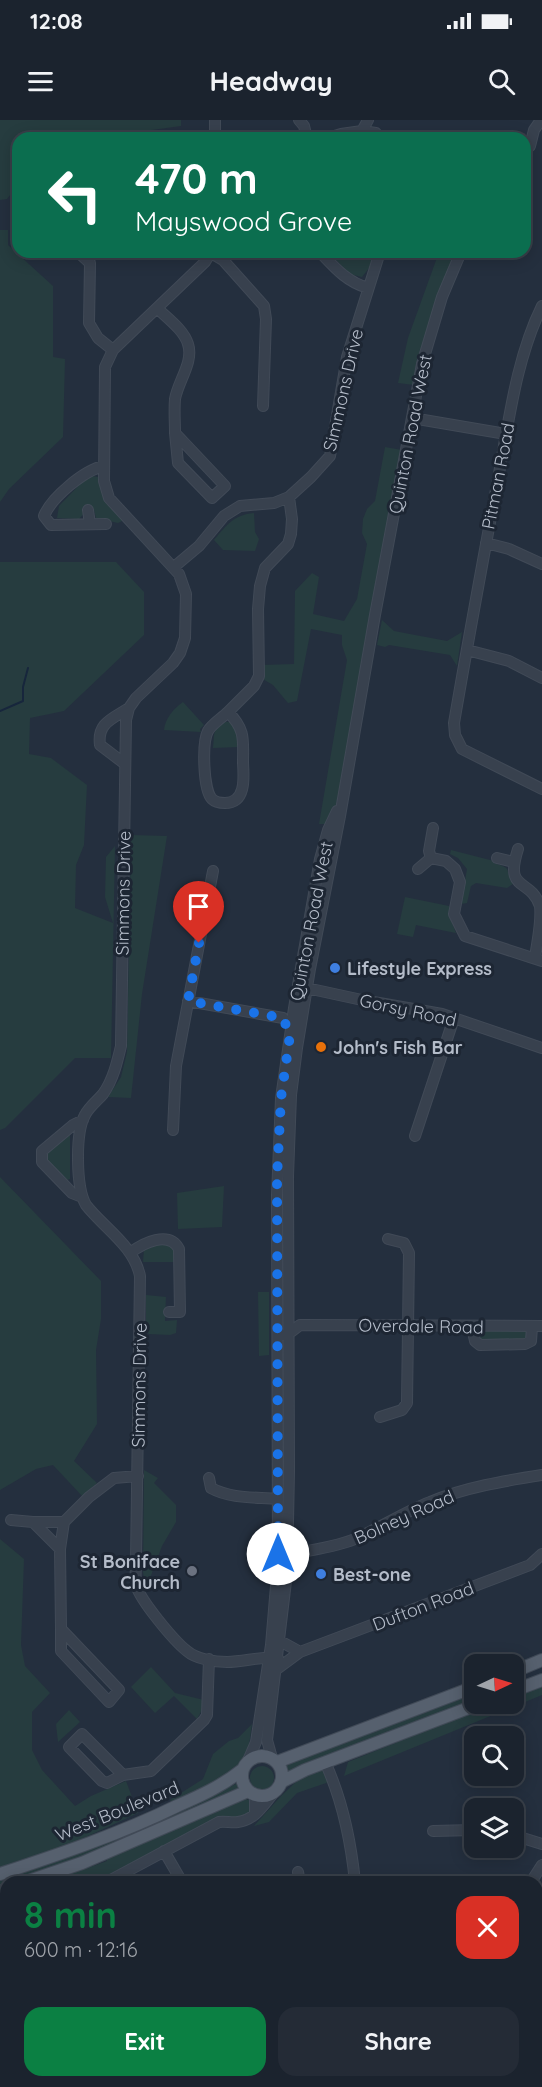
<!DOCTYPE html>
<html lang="en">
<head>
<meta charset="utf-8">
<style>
  :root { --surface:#1b232e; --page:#242b36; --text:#f1f3f6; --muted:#a0a4aa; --line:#39404a; --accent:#0b8043 }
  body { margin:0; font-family:Quicksand,sans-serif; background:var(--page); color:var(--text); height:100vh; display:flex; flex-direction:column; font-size:22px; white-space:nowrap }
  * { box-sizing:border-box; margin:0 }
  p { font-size:20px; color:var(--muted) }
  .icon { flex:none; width:33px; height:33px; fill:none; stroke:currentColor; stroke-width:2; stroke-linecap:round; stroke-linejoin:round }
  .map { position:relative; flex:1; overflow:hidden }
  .side { position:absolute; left:0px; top:1756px; width:543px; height:212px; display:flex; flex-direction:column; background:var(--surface); border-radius:18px 18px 0 0; box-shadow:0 3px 15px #0003,0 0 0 2px var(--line) }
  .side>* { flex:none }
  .top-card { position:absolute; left:12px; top:12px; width:519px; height:126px; border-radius:18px; box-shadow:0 3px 15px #0003,0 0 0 2px var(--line); background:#0b6e4f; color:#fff; overflow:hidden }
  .needle { width:39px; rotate:86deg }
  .controls { position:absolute; left:464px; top:1534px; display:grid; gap:12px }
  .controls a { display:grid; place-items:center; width:60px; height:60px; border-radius:12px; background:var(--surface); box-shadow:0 3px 15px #0003,0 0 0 2px var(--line); font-size:30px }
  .pin { position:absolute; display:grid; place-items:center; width:51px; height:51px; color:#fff; margin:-62px -26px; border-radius:50% 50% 50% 0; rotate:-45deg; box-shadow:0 0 6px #0007 }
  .pin .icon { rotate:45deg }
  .me { position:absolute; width:66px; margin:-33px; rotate:0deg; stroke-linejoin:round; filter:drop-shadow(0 0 4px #0008) }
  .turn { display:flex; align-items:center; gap:21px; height:126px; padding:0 24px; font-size:27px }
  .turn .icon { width:78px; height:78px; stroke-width:2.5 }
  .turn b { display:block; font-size:42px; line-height:51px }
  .round { display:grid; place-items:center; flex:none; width:63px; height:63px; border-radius:18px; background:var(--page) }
  .overview { display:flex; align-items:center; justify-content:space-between; height:102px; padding:0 24px }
  h1 { font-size:36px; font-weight:700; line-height:45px; color:var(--accent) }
  .primary-button { display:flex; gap:12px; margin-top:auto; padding:12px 24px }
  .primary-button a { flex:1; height:69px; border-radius:18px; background:var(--accent); color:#fff; font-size:24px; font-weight:700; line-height:69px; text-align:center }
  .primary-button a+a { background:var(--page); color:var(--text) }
  .status { display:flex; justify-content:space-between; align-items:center; height:42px; padding:0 30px; background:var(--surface); direction:ltr }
  .status svg { height:16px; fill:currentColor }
  header { display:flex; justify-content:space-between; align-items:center; height:78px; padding:0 24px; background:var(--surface); font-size:27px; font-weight:700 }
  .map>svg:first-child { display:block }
  .green { fill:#263c3f }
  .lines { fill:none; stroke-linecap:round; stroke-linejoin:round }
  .stream { stroke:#17263c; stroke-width:2 }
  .minor-casing { stroke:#414a57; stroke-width:12 }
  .major-casing { stroke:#414a57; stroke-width:14 }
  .minor { stroke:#38414e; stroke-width:10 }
  .major { stroke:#56606e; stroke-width:12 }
  .route { stroke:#1a73e8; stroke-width:10; stroke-dasharray:0 18 }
  .shop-dot { fill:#3f7fe0; stroke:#1d2633; stroke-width:2 }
  .food-dot { fill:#e8710a; stroke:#1d2633; stroke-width:2 }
  .worship-dot { fill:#6b7280; stroke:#1d2633; stroke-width:2 }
  .labels { text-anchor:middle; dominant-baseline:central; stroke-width:6; stroke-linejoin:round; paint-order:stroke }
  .street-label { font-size:18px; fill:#b4bcc9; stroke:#1d2633 }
  .poi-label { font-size:18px; font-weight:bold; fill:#b4bcc9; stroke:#1d2633; text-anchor:start }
</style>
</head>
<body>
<div class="status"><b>12:08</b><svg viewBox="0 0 49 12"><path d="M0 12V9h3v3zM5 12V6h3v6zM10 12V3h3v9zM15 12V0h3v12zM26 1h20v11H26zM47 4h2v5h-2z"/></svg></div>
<header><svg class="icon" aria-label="menu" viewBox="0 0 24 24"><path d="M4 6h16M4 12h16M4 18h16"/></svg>Headway<svg class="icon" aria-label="search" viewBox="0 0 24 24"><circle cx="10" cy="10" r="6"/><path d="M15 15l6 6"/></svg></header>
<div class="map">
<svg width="542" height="1967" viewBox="0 0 542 1967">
  <rect width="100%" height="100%" fill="#242f3e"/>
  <path class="green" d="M0 0H181V6L93 18H18V65L7 79 0 80Z
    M0 110H8V125L53 166V237L65 239 63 317 9 369 0 382Z
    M329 132H375L369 148 362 157 349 154Z
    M439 132H457L414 265 398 263 408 218Z
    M385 327 402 330 341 664 334 693 327 704H319L347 540 342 525V515L311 509 297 581 288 583 273 565 261 558 262 545 294 544 295 471 312 453 319 457 313 494 344 501 357 479 367 424 362 413 363 399 367 389 375 381Z
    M92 356 98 357 108 382 124 400 118 403 96 398 94 390 90 387 79 399 57 398 59 386 86 358Z
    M254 393 255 412 259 419 255 431 223 430 214 420C227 405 233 395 254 393Z
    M0 442H116L144 472V515L64 591 30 598 29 634 51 638 87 665 84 725 76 745 75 788 113 803 105 777 106 737 115 726 111 938H75L5 1008 0 1010Z
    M382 500 394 511 447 521 462 512 457 546 450 535 389 525 385 527 377 525Z
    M183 582 204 605 200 609 201 612 164 610C165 599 173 589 183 582Z
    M225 602H232L236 605 240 627 213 628C215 613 211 612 225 602Z
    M131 715 167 716 142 874 131 978 108 977 121 957 127 932Z
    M451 730 494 741V743C514 749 504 749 513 764L507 768 476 763 471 766 467 783 461 784 467 749 458 738 450 734Z
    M405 777 449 786 450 797 456 813 416 805 413 817 397 814Z
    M70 1013V1059L67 1060 46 1039V1033Z
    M0 1057 101 1161V1199L96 1230 97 1304 74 1341 97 1363 83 1377 53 1345 36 1349 0 1370Z
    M224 1066 222 1107 178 1109 177 1073Z
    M148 1125H169L174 1129 175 1142H143L144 1129Z
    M258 1172H269V1235L259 1236Z
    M146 1175 166 1177 165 1201 177 1200 176 1213 170 1215 149 1214 146 1209Z
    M482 1210H525L527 1212 526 1221 483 1222 479 1218Z
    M144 1350 158 1358 154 1363 176 1385V1402L162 1426 146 1469 143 1452Z
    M0 1419 24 1439 21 1525 25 1546 50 1573 32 1592V1630L42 1650 75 1686 91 1676 126 1661 138 1693 73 1723 0 1747Z
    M151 1547 175 1573 204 1580 202 1590 197 1599 174 1576 155 1593 131 1567Z
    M542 1565V1575L344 1656 348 1642 492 1584H513V1576Z
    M474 1573V1581L287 1654 285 1645Z
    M69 1590 80 1602 58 1622 56 1604Z
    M252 1604C250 1618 249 1635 240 1645 228 1660 191 1675 174 1684L170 1680 203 1659 213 1634 229 1621 238 1618Z
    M250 1658a12 12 0 1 1 24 0a12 12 0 1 1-24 0Z
    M322 1650 326 1654 329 1662 297 1673 269 1702 254 1706 281 1676 299 1659Z
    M238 1663 240 1669 117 1724 11 1762H6V1764L0 1767V1761L120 1717Z
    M244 1679 249 1680 253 1691 247 1697 219 1698 199 1707 95 1762H48L107 1741 106 1738Z"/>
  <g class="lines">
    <path class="stream" d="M0 591 23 581V567L28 548"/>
    <defs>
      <path id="minor" d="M215 0V18
        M299 0 304 6 307 18
        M368 0 362 11 376 13
        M328 18 341 14 362 11
        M530 26 534 10 541 0
        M78 132 90 143 89 203 98 218 113 230
        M211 132 205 142 113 230 105 247 104 361 109 378 179 454 186 474 185 518 180 533 173 543 136 578 129 588 126 600 121 926C117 943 113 960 103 974 97 981 89 987 85 995 75 1013 76 1068 86 1085 104 1108 134 1126 140 1156L136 1441C136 1449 135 1457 136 1465 140 1480 174 1521 187 1531 196 1539 215 1542 227 1542 244 1542 261 1536 278 1538
        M320 132C335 148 347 162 368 168
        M211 133 223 140 264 186 266 199 263 286
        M542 186C516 239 509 301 498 359 483 440 468 521 454 603L455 615 462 629 542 669
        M157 188C167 198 184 210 188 224 194 242 178 261 175 279 174 290 175 302 175 313L225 366 212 378 178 343 175 313
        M412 298 506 314
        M104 346C84 350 51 378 44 396L51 405 106 404
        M88 390 90 404
        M486 423 509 429 542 444
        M174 447 199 426 224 396 240 386 274 383 289 377 311 357 330 336 347 237 380 132
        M467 530 509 541 542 558
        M228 592C222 598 212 604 208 611 202 622 203 670 212 679 215 682 221 683 225 683 246 683 244 658 243 643 243 620 246 610 228 592L254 566 259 556 258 489 260 466 265 448 288 424 291 414 292 399 289 377
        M125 644 100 625C97 603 112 599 129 588
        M518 729C504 773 530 757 540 786 542 802 537 822 535 838
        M431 738 429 731 433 708
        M497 738 514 742
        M418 749 431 738 446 741 455 749 460 762 454 794 465 816 542 841
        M302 867 362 880 442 894 542 928
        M188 881 283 898
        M173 1010 176 946 213 751
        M415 1016 454 898
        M82 1077 72 1073 42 1042V1031L73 1005 83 1000
        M130 1133C143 1123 169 1110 179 1129L180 1192H169
        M472 1207 475 1221 480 1225 525 1224 531 1221 532 1207
        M283 1215H287L300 1205 542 1206
        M380 1297 402 1290 407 1283 409 1133 404 1123 388 1119
        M209 1358 211 1368C231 1379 255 1377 278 1379
        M11 1400 33 1402
        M263 1434a19 19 0 1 1 38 0a19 19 0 1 1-38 0Z
        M60 1429 33 1402H64
        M301 1432C320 1429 337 1426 355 1419 380 1408 404 1392 430 1382 466 1367 504 1361 542 1355
        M61 1509V1531L109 1582 119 1570 61 1509 60 1429 64 1402 89 1377 114 1358 138 1356
        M280 1521 300 1532
        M277 1549 300 1532 530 1445 542 1434
        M272 1638 267 1620 287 1453 289 1351 288 1056 291 975 297 928 310 849 340 696 375 495 422 244 442 177 461 132
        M325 1642C342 1679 351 1722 355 1762
        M247 1643 256 1622 271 1525 278 1442 277 1075 281 978 294 888 320 739 328 710 337 691
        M123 1655 107 1663 102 1661 69 1627 82 1614 123 1655 151 1651 204 1600 207 1595 209 1539
        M255 1694V1676
        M433 1711 474 1710
        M513 1715 542 1724
        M164 1731 182 1762
        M298 1752 300 1762
        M107 1762 219 1702C225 1701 232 1703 238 1702 254 1700 262 1687 272 1675
        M531 1762 542 1745
        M0 1813 6 1810
        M537 1929 542 1921
        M196 1962 203 1967
        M211 1967 214 1962
        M343 1967 346 1962
        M390 1967 395 1962
        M512 1967 515 1962"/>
      <path id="major" d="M513 1552 542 1540
        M513 1571 542 1560
        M242 1656a20 20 0 1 1 40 0a20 20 0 1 1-40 0Z
        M277 1642 474 1567
        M283 1661 305 1650 479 1584
        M0 1754C60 1734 120 1714 177 1686 200 1676 222 1666 242 1650
        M26 1762 82 1743 248 1671
        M0 1772 6 1770"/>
    </defs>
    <use href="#minor" class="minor-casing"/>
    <use href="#major" class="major-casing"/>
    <use href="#minor" class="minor"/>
    <use href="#major" class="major"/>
  </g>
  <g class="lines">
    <path class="route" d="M199 823 188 881 283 898 290 915 281 978 277 1058 278 1434"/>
  </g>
  <g class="shop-dot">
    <circle cx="335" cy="848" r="6"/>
    <circle cx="321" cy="1454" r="6"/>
  </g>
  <circle class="food-dot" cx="321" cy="927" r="6"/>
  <circle class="worship-dot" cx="192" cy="1451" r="6"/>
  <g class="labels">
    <g class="street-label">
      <text transform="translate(343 270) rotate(-77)">Simmons Drive</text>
      <text transform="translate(410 314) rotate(-79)">Quinton Road West</text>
      <text transform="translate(498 356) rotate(-79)">Pitman Road</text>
      <text transform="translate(123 773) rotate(-89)">Simmons Drive</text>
      <text transform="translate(311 801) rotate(-79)">Quinton Road West</text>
      <text transform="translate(408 890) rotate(12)">Gorsy Road</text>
      <text transform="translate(421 1206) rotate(1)">Overdale Road</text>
      <text transform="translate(139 1265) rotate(-89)">Simmons Drive</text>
      <text transform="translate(404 1397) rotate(-24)">Bolney Road</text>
      <text transform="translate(423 1486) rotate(-21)">Dufton Road</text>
      <text transform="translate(117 1691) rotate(-22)">West Boulevard</text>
    </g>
    <g class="poi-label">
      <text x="347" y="848">Lifestyle Express</text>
      <text x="333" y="927">John's Fish Bar</text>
      <text x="180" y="1441" text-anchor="end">St Boniface<tspan x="180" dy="21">Church</tspan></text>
      <text x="333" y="1454">Best-one</text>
    </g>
  </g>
</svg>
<div class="controls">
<a><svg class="needle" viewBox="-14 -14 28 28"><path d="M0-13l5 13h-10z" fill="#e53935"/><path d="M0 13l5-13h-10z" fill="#a0a4aa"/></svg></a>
<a><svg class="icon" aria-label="search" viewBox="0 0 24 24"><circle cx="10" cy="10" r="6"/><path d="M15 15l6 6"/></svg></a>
<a><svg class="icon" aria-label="layers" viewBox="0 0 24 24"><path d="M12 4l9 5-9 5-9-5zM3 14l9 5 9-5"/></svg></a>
</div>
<div class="pin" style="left:199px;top:823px;background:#d93025"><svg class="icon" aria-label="arrive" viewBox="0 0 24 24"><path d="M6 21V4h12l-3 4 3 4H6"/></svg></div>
<svg class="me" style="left:278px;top:1434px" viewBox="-20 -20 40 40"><circle r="19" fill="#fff"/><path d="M0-13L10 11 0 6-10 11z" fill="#1a73e8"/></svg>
<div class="top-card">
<div class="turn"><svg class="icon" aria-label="left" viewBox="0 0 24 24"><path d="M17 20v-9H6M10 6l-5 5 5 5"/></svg><div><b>470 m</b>Mayswood Grove</div></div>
</div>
<section class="side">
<div class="overview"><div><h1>8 min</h1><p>600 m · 12:16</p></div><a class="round" style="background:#d93025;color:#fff"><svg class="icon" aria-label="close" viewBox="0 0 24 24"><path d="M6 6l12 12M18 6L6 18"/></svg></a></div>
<div class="primary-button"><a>Exit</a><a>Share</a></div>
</section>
</div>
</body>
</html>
